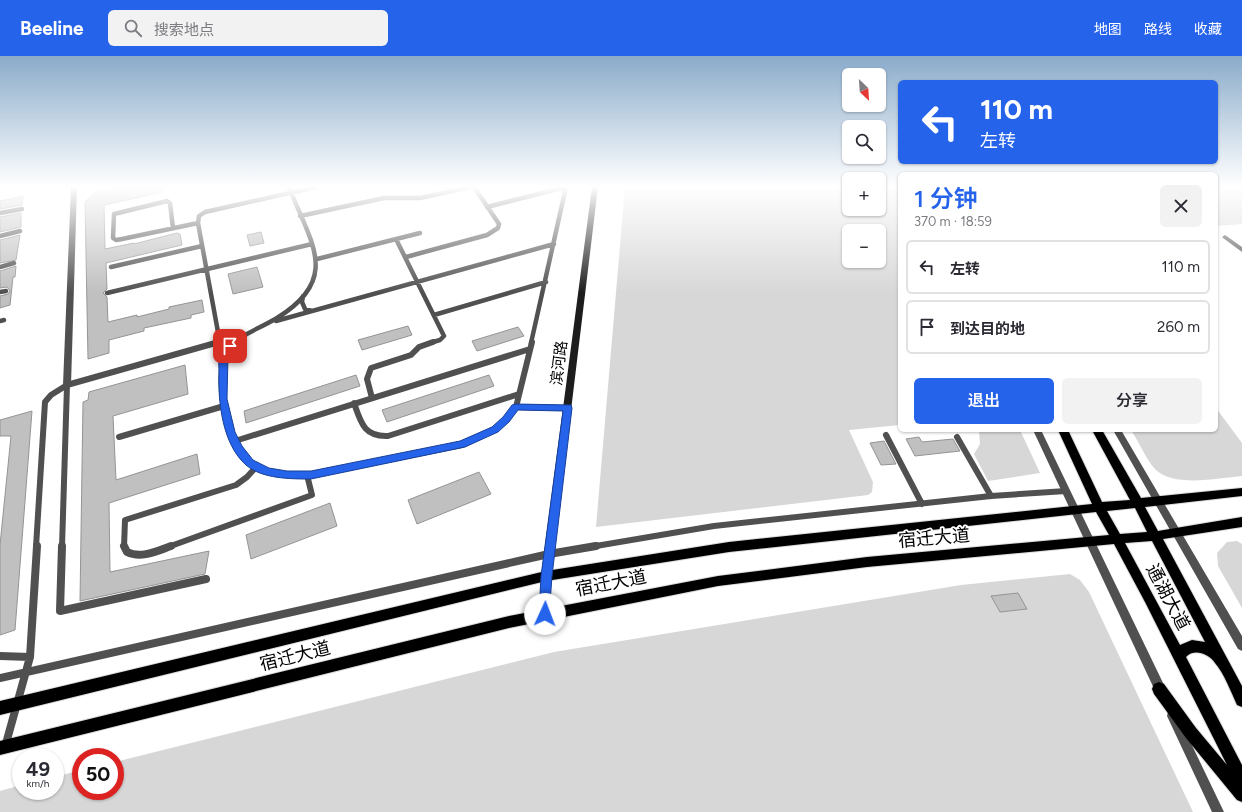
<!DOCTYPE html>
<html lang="zh">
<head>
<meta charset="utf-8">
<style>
  :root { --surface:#fff; --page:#f2f2f3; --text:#2b2b33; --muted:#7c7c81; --line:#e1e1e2; --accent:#2563eb }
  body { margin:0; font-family:Figtree,"Noto Sans SC",sans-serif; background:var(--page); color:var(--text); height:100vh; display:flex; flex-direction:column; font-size:15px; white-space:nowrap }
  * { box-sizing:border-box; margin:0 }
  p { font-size:13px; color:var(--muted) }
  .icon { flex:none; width:22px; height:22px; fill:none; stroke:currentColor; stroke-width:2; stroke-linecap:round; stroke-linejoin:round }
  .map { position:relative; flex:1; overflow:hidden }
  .details { position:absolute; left:898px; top:116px; width:320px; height:260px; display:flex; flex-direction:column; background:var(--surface); border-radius:6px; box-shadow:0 1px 3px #0004 }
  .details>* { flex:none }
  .guide { position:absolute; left:898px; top:24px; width:320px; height:84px; border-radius:6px; box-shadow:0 1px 3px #0004; background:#2563eb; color:#fff; overflow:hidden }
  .needle { width:26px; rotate:155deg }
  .fabs { position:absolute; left:842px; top:12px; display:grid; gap:8px }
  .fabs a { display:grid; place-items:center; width:44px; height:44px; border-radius:6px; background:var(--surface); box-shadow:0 1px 3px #0004; font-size:20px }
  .speed { position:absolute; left:12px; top:692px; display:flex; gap:8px; font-size:20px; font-weight:700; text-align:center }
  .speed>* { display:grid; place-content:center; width:52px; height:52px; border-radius:50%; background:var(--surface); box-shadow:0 1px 3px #0004; line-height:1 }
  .speed small { font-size:10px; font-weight:400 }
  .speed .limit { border:6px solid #d22; background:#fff; color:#111 }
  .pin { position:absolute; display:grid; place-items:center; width:34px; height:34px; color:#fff; margin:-17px; border-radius:8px; box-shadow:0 2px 6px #0006 }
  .me { position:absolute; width:44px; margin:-22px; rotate:2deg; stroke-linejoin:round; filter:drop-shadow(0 0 3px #0008) }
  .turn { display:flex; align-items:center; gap:14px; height:84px; padding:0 16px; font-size:18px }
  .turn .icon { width:52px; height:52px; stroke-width:2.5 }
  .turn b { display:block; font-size:28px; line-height:34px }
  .round { display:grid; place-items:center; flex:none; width:42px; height:42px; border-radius:6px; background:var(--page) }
  .head { display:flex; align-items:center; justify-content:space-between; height:68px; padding:0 16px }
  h1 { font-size:24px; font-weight:600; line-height:30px; color:var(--accent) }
  .button { display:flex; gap:8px; margin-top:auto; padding:8px 16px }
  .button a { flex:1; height:46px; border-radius:6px; background:var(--accent); color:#fff; font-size:16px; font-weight:600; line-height:46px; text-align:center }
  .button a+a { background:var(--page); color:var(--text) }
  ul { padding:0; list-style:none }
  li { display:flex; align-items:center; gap:12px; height:54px; margin:0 8px 6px; padding:0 8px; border:2px solid var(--line); border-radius:6px }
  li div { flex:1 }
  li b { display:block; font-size:15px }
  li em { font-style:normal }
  header { display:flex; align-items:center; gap:24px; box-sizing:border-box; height:56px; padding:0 20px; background:var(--accent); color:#fff }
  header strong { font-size:19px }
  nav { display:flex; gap:22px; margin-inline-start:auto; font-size:14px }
  .search { width:280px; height:36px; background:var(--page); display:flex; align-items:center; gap:10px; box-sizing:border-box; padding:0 14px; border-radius:6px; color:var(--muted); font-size:15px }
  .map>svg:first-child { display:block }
  .green { fill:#d7d7d7; fill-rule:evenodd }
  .building { fill:#c0c0c0; stroke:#949494 }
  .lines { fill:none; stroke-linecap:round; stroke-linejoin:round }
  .primary-casing { stroke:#dbdbdb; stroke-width:2 }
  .service-far2 { stroke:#505050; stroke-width:4.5 }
  .service-far1 { stroke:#505050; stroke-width:6 }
  .service { stroke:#505050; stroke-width:8 }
  .minor { fill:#505050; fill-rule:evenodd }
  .secondary { fill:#1d1d1d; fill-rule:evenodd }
  .primary { fill:#000; fill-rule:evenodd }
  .route { fill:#2563eb; stroke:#184099 }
  .labels { text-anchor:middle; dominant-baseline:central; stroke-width:3.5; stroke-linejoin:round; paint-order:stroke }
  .street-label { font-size:15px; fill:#000; stroke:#fff }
  .near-street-label { font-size:18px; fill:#000; stroke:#fff }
</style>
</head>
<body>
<header>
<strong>Beeline</strong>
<div class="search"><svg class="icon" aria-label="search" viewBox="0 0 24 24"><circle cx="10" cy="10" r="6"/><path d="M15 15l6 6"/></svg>搜索地点</div>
<nav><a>地图</a><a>路线</a><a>收藏</a></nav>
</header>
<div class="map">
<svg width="1242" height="756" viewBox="0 0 1242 756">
  <rect width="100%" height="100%" fill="#fff"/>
  <path class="green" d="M625 131H849V153H879V131H900V369L849 374 873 426 872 436 868 439 596 471ZM849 175H879V205H849Z
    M1216 131H1242V168L1216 170Z
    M1216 352 1242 387V420C1219 422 1173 432 1155 413 1146 403 1139 386 1131 374H1216Z
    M979 374H1020L1040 417 988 425 974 398 980 388Z
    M1237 485 1242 488V552L1218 510 1217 497 1227 486Z
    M1070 518 1080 524 1089 536 1193 756H0V735L21 729V735H55V721L81 714V735H115V706L554 596 961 529Z"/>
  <path class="building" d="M114 131H163V136L104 149 105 193 134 187V188L177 177 180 178 182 189 106 207 107 233 103 237 107 241 108 266 137 259V261L169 253V251L202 244 204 256 191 259V262L144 272V275L109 284V297L88 303 85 146 95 136Z
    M23 140 22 149 0 153V145Z
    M21 157V171L0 176V161Z
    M261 176 264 187 250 190 247 179Z
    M20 179 16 204 0 207V184Z
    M16 210 15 221H13L10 249 0 252V240L8 238 10 235 7 231 0 232V215Z
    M257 211 263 231 233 238 228 218Z
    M408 270 412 279 362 294 358 284Z
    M518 271 524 280 477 295 472 285Z
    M185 309 188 338 113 360 116 424 197 398 200 418 109 447 110 516 209 495 205 518 80 545 83 346 88 344 89 336Z
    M356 319 360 330 246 367 244 355Z
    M489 319 494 330 387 366 382 354Z
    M32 355 15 574 0 579V489L11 380H0V364Z
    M919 381 922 386 953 383 960 395 915 400 906 383Z
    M884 385 896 408 881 409 870 387Z
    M479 416 491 438 417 468 408 444Z
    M330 447 337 470 251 503 246 479Z
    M1018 537 1027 553 1000 556 991 540Z"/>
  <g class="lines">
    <defs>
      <path id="primary" d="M1058 374H1068L1102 446 1130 444 1092 374H1102L1141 442 1242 432V440L1145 451 1158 475 1242 461V471L1163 483 1242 630V651L1237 649C1231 636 1224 617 1215 607 1209 598 1194 592 1186 601L1242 709V746L1237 744 1186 682 1154 638 1152 633 1154 628 1159 626 1164 628 1196 672 1227 709 1145 546 1114 488 867 511 718 530 509 572 0 699V685L509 560 718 520 867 501 1109 479 1096 456 729 496 546 525 0 659V645L546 515 729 486 1092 448ZM1135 452 1147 476 1120 478 1107 455ZM1152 485 1205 586 1192 584 1180 589 1125 487Z"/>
    </defs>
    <use href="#primary" class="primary-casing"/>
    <path class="service-far2" d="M487 151 566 131
      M0 157 22 153
      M300 160 384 142H420L471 131
      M173 172 170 147 167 145 114 158 113 182 116 184 122 183 198 167
      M0 180 20 175
      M396 183 444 280 440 284 430 287
      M406 201 487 179 498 172 499 168 474 131
      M317 203 420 177
      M0 211 14 207
      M111 211 202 190
      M0 236 6 235
      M107 237 312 188
      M303 240 302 246 305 253 312 255
      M434 259 546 226
      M0 265 4 264
      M276 265 554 188
      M215 287 238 281
      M220 287 198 167 199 160 205 156 316 131
      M232 287C246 277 262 271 277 262 342 222 310 186 289 131
      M531 287 566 131"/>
    <path class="service-far1" d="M233 286C209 308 226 391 251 408 268 420 291 419 311 419L462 389 495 373 506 364 516 351 532 286
      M372 342 367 323 371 312 411 299 419 291 433 286
      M354 347C361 367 364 381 388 380L519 338
      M886 379 922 448
      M119 381 224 350
      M957 381 991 440
      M235 385 530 293
      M36 491 45 346 51 339 67 329 219 286
      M62 491 67 329
      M124 491 125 464 236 429 247 421 257 410
      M168 491 312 439 307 419
      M590 491 714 470 991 440 1066 435"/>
    <path class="service" d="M62 490 60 555 206 523
      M124 490 127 496C141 503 157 495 171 490
      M0 600 30 601
      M0 622 549 498 596 490
      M5 691 30 601 37 490"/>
    <path class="minor" d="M71 131H77L71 329 67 332 63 329Z
      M1225 179 1242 191V196L1223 182 1222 181Z
      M516 348 568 349 572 352 568 355 516 354 512 351Z
      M1033 374H1041L1165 631 1166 635 1165 639 1161 640 1157 639Z
      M1113 374H1121L1242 580V595L1238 593Z
      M1172 655 1176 656 1224 756H1212L1167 660 1168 656Z"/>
    <path class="secondary" d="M592 131H598L551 520 550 558 548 561 545 563 542 561 540 558 541 520Z"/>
    <use href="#primary" class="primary"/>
  </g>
  <linearGradient id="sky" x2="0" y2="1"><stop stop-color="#8aabca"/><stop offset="0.55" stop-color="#fff"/><stop offset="1" stop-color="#fff" stop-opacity="0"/></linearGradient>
  <rect width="1242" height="237" fill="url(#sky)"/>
  <path class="route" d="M227 288H230L234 290 228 298 227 343 235 376 242 390 253 404 269 412 287 415H311L460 385 492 371 503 361 512 349 516 348 571 349 572 352 552 520 549 561 545 563 541 561 539 558 541 520 563 355 518 354 509 366 498 376 465 391 311 423C291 423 262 423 246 409 222 388 218 345 219 317 219 311 218 304 220 298 221 295 225 291 227 288Z"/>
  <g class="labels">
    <g class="street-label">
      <text transform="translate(559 307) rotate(-83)">滨河路</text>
    </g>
    <g class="near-street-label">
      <text transform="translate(934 482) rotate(-5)">宿迁大道</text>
      <text transform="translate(611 527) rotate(-11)">宿迁大道</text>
      <text transform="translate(1168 541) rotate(62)">通湖大道</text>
      <text transform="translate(295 600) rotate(-14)">宿迁大道</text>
    </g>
  </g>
</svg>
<div class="fabs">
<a><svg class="needle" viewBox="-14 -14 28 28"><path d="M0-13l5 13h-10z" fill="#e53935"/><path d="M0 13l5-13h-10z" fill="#7c7c81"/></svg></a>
<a><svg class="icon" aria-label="search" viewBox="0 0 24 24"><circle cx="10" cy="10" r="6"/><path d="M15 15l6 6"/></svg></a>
<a>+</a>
<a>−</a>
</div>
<div class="speed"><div>49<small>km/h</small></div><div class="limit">50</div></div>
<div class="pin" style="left:230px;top:290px;background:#d93025"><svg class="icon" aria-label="arrive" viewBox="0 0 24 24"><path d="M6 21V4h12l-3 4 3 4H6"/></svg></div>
<svg class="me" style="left:545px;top:558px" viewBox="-20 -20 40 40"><circle r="19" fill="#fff"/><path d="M0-13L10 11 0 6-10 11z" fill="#2563eb"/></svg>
<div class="guide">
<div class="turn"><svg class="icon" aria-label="left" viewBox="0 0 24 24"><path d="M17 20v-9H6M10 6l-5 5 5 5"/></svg><div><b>110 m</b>左转</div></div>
</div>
<section class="details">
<div class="head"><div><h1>1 分钟</h1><p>370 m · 18:59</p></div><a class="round"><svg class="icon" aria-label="close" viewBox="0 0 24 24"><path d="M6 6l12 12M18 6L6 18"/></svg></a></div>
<ul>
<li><svg class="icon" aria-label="left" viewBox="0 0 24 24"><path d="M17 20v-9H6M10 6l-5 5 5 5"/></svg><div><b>左转</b></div><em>110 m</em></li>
<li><svg class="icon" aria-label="arrive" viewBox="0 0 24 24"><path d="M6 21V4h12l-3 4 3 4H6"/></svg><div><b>到达目的地</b></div><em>260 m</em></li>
</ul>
<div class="button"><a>退出</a><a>分享</a></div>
</section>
</div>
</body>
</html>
